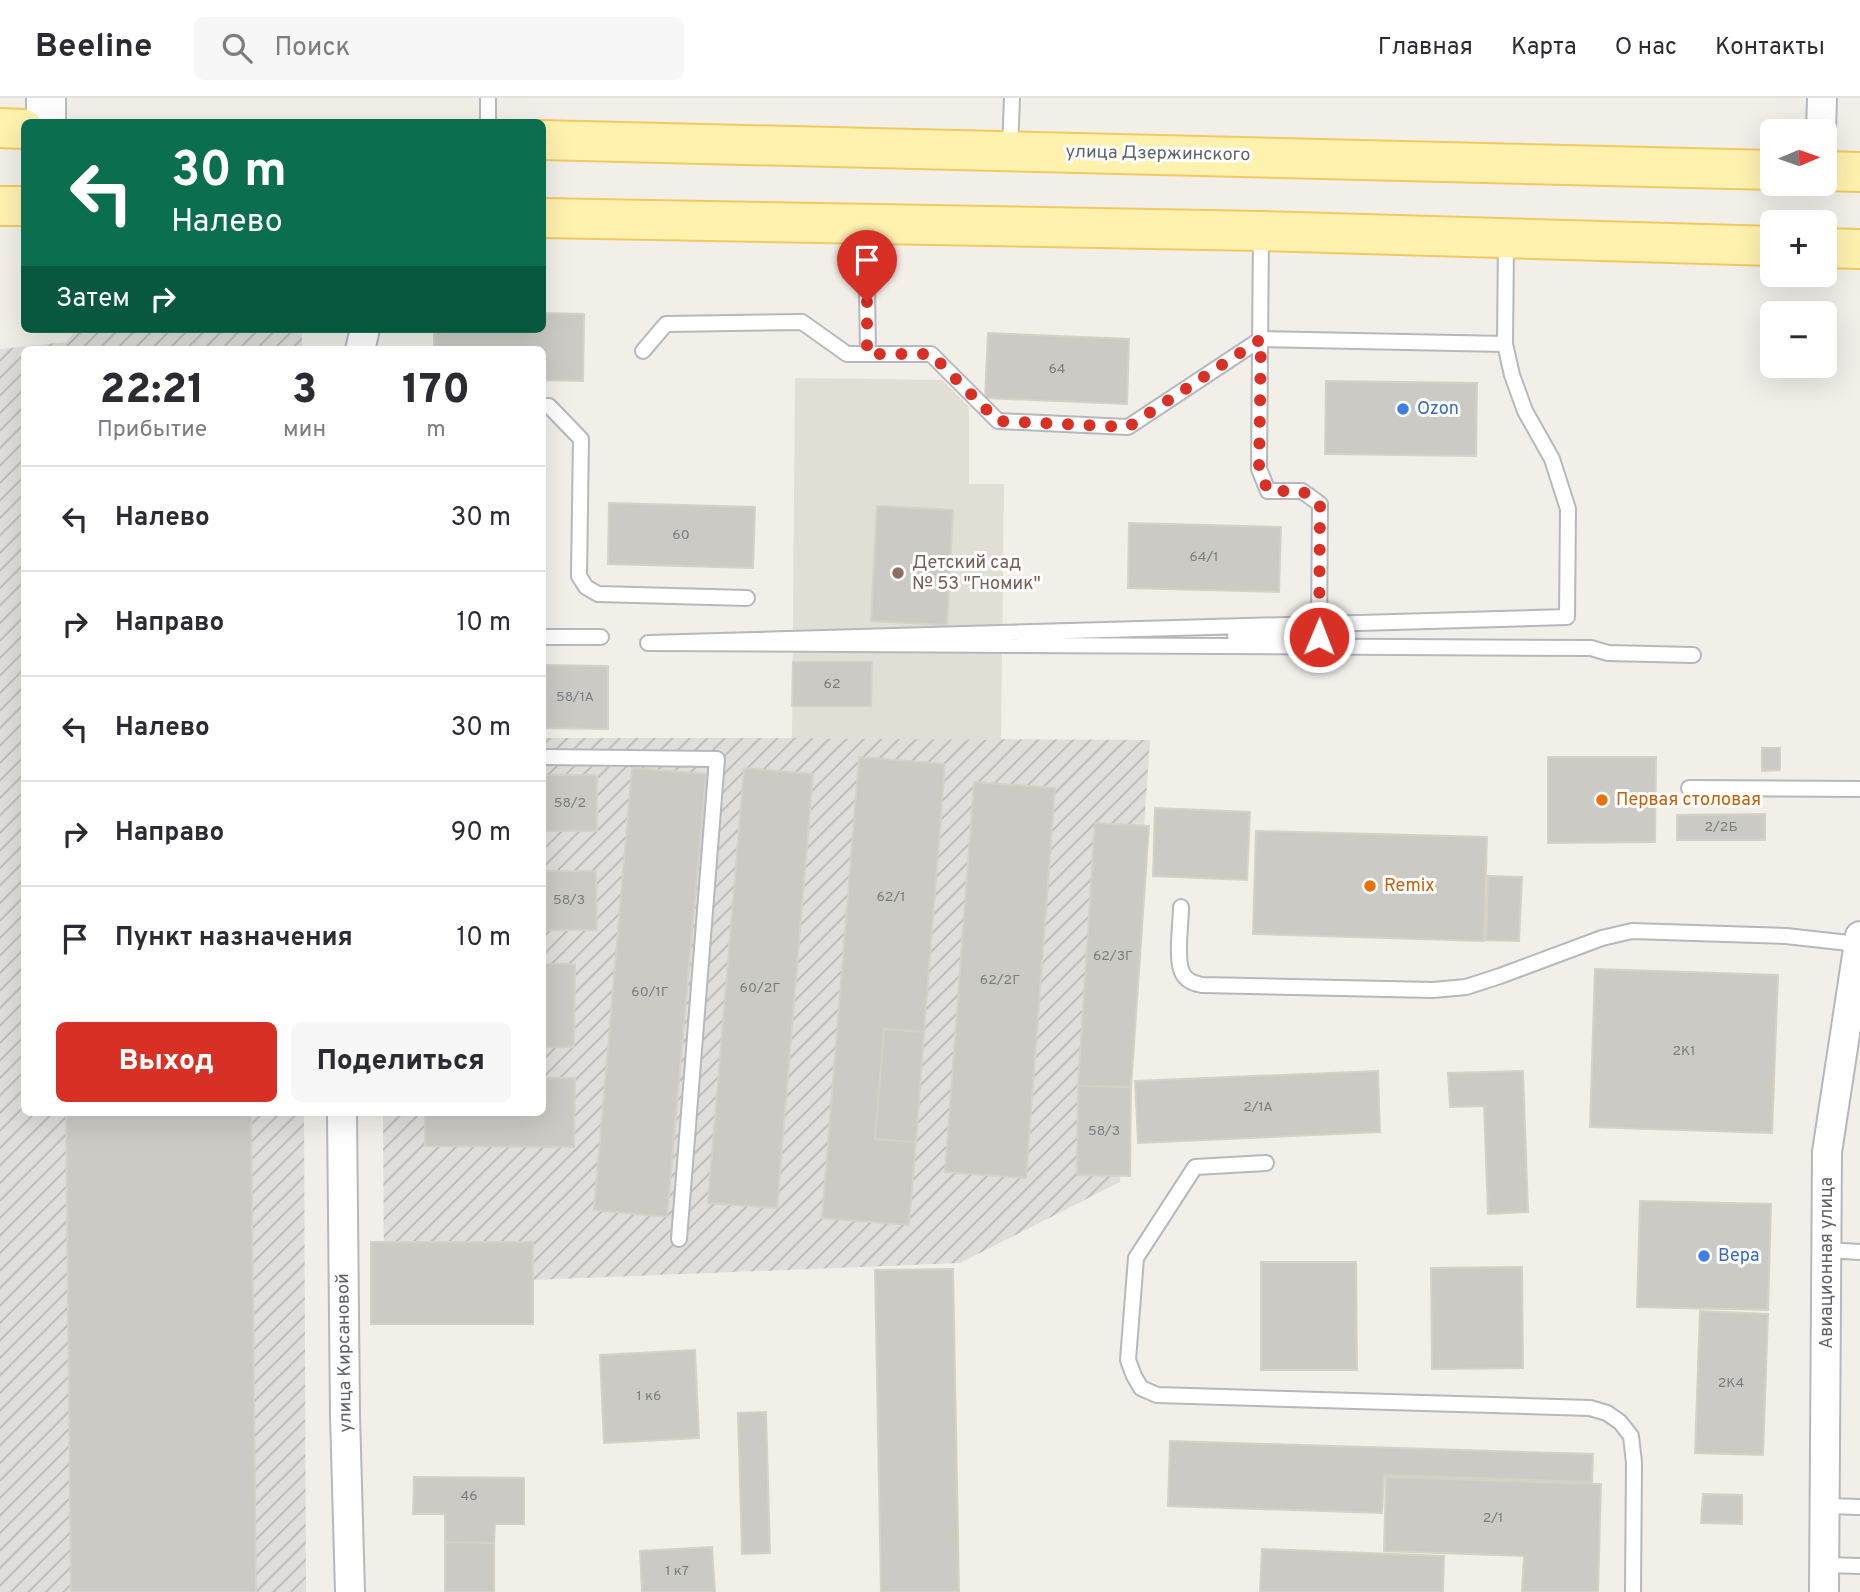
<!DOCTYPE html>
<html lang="ru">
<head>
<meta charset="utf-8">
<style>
  :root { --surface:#fff; --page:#f7f7f7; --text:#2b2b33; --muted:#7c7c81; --line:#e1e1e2; --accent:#d93025 }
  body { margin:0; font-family:Overpass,sans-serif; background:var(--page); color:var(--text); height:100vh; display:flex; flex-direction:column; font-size:26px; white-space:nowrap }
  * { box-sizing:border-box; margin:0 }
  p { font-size:23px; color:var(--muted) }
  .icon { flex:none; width:38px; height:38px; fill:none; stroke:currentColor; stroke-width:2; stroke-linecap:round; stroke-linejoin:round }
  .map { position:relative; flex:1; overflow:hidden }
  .details { position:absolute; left:21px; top:248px; width:525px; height:770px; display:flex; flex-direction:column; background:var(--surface); border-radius:10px; box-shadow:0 7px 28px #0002 }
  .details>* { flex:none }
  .top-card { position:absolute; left:21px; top:21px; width:525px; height:214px; border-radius:10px; box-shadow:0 7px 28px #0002; background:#0b6e4f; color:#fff; overflow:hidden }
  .needle { width:46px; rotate:88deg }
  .controls { position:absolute; left:1760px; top:21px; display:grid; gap:14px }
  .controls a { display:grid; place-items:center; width:77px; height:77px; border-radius:10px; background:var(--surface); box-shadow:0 7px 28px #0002; font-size:35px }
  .pin { position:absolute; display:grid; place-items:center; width:60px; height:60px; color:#fff; margin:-72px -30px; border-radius:50% 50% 50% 0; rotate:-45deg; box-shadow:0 0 7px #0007 }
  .pin .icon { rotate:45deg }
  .me { position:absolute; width:77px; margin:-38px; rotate:1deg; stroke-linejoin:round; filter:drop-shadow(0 0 5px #0008) }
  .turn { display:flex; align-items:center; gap:24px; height:147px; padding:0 35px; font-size:32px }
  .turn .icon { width:91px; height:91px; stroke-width:2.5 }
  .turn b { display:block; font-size:49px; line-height:60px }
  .then { display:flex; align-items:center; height:66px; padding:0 35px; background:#0003; gap:14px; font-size:26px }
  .eta { display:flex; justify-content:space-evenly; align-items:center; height:119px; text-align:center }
  .eta b { font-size:42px; font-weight:800; line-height:49px }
  .button { display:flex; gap:14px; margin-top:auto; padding:14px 35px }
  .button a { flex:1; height:80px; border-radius:10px; background:var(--accent); color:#fff; font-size:28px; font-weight:800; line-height:80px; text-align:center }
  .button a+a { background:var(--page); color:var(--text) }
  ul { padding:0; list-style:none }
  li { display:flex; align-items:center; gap:21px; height:105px; padding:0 35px; border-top:2px solid var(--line) }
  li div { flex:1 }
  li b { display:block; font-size:26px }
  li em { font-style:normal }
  header { display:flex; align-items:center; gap:42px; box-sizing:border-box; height:98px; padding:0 35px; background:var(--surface); border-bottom:2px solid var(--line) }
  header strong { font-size:33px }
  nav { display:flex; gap:38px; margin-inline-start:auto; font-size:24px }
  .search { width:490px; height:63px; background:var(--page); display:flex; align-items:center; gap:18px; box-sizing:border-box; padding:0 24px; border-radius:10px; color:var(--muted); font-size:26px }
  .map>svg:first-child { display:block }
  .industrial { fill:url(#industrial-furrows) }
  .education { fill:#e1ded6 }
  .building { fill:#cccac5; stroke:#d6d1c6; stroke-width:2 }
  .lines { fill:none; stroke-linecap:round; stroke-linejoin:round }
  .service-casing { stroke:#b5b8bc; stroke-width:18 }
  .minor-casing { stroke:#b5b8bc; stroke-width:32 }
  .secondary-casing { stroke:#b6babf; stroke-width:42 }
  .primary-casing { stroke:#f2c960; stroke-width:42 }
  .service { stroke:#fff; stroke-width:14 }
  .minor { stroke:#fff; stroke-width:28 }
  .secondary { stroke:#fff; stroke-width:38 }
  .primary { stroke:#fff2af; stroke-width:38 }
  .route { stroke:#d93025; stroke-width:12; stroke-dasharray:0 21.6 }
  .shop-dot { fill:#3f7fe0; stroke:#fff; stroke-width:2.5 }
  .education-dot { fill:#8d6e63; stroke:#fff; stroke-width:2.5 }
  .food-dot { fill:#e8710a; stroke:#fff; stroke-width:2.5 }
  .labels { text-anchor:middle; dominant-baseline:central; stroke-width:6; stroke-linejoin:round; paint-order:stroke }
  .number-label { font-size:14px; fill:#7a7d7f }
  .street-label { font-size:18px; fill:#5f6368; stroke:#fff }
  .shop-label { font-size:18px; fill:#366cbe; stroke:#fff; text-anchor:start }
  .education-label { font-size:18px; fill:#785e54; stroke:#fff; text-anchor:start }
  .food-label { font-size:18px; fill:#c56008; stroke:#fff; text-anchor:start }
</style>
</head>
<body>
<header>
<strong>Beeline</strong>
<div class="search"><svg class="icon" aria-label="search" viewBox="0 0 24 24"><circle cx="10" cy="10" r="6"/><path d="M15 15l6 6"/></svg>Поиск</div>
<nav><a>Главная</a><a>Карта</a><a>О нас</a><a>Контакты</a></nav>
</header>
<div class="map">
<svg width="1860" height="1494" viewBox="0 0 1860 1494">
  <defs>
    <pattern id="industrial-furrows" width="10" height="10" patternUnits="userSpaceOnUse" patternTransform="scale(1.75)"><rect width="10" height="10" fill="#e0deda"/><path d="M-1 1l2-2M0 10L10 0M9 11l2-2" fill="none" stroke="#b9b8b5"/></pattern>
  </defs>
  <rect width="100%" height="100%" fill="#f1efe8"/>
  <path class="industrial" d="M77 231H302V252H24V1015H304L306 1494H0V251L66 244Z
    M543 640H792L1150 642 1120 1084 960 1165 384 1188 383 1015H542Z"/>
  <path class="education" d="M795 280 942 282 969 309V386H1004L1001 642 792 640Z"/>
  <path class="building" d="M542 215 584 216 583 283 542 282V252H434V231H542Z
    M988 235 1129 241 1127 306 985 300Z
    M1326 283 1477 285 1476 358 1325 356Z
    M609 405 755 409 753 470 608 466Z
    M877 408 953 412 947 527 871 523Z
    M1129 425 1281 429 1279 494 1128 490Z
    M793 564H872L871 608H792Z
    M542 567 608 568V631L542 630Z
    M1762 650H1780V672L1762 673Z
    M859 659 945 666 924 934 884 931 875 1041 916 1044 909 1127 822 1120Z
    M1548 659H1656L1655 744 1548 745Z
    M632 670 706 676 667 1119 594 1112Z
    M744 670 813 676 777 1110 708 1105Z
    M542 677H597V733H542Z
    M974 684 1055 690 1026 1080 945 1074Z
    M1155 710 1250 714 1247 782 1153 778Z
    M1765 716V742H1677V717Z
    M1095 725 1149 728 1131 989 1078 988Z
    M1256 733 1487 739 1484 843 1253 836Z
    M542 773H596L597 832H542Z
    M1488 778 1522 779 1519 843 1486 842Z
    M542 866H575L574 949H542Z
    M1595 871 1778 877 1772 1035 1590 1029Z
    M884 931 924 934 916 1044 875 1041Z
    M1378 973 1380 1034 1138 1045 1135 983Z
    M1523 973 1528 1114 1488 1116 1484 1008 1450 1009 1448 975Z
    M542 980H575L574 1049 425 1048V1015H542Z
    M1078 988 1131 989 1130 1078 1077 1077Z
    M66 1015H251L256 1494H71Z
    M1640 1103 1771 1106 1768 1212 1637 1209Z
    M371 1144H533V1226H371Z
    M1261 1164H1356L1357 1272H1261Z
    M1522 1169 1523 1270 1432 1271 1431 1170Z
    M953 1171 959 1494H881L875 1172Z
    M1700 1213 1768 1216 1763 1357 1695 1355Z
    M695 1252 699 1340 604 1345 600 1257Z
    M766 1314 770 1455 742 1456 738 1315Z
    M1170 1343 1593 1356 1592 1384 1384 1377 1382 1415 1168 1408Z
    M414 1379 524 1380V1426H495L494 1445 445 1444V1416H413Z
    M1386 1379 1601 1386 1598 1494H1522L1524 1458 1384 1453Z
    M1703 1396 1742 1397V1426L1701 1425Z
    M445 1444 494 1445V1494H445Z
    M712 1449 715 1494H642L640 1453Z
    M1262 1451 1444 1458 1443 1494H1260Z"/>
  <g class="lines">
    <defs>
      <path id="service" d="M488 24V0
        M1010 51 1012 0
        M866 127 868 256
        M1261 135 1259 371 1268 393H1302L1320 406 1319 535
        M1505 246 1506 143
        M643 253 666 226 802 224 847 256H931L998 323 1128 329 1261 241 1505 246 1512 277 1525 313 1552 361 1568 411 1567 519 648 545 1591 550 1608 555 1693 557
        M542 308H549L581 341 579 478 586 489 598 496 747 500
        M1235 538 1319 539H1266
        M542 539H601
        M542 659 717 661 679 1141
        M1689 690 1860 691
        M1181 809C1181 825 1175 864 1183 876 1188 884 1194 885 1202 887L1433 892 1466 889 1500 878 1602 840 1632 833 1786 838 1858 846
        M1266 1065 1195 1069 1136 1160 1128 1262 1134 1278 1141 1290 1157 1297 1590 1310 1607 1315 1620 1324 1631 1338 1634 1365 1633 1494
        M1827 1152 1860 1154
        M1825 1408 1860 1409
        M1824 1467 1860 1468"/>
      <path id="minor" d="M1821 33 1822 0
        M360 252 365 231
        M342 1015 345 1317 350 1494
        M1824 1494 1827 1054 1860 838"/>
      <path id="secondary" d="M46 24V0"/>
      <path id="primary" d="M0 30 24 31
        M542 42 1773 72
        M1825 73 1860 74
        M0 108H24
        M542 120 1261 133 1773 148
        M1825 150 1860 151"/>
    </defs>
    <use href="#service" class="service-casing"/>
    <use href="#minor" class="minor-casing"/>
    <use href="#secondary" class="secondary-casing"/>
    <use href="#primary" class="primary-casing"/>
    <use href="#service" class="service"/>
    <use href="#minor" class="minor"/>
    <use href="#secondary" class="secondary"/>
    <use href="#primary" class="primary"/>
  </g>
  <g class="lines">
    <path class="route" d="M867 204V256H931L998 323 1128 329 1261 241 1259 371 1268 393H1302L1320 406 1319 539"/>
  </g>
  <g class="shop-dot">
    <circle cx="1403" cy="311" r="7"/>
    <circle cx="1704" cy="1158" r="7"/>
  </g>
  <circle class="education-dot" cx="898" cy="475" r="7"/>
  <g class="food-dot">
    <circle cx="1602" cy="702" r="7"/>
    <circle cx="1370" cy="788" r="7"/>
  </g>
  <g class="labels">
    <g class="number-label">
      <text x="1057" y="271">64</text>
      <text x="681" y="437">60</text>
      <text x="1204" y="459">64/1</text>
      <text x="832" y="586">62</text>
      <text x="575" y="599">58/1А</text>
      <text x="570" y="705">58/2</text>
      <text x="1721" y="729">2/2Б</text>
      <text x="891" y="799">62/1</text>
      <text x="569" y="802">58/3</text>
      <text x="1113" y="858">62/3Г</text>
      <text x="1000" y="882">62/2Г</text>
      <text x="760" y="890">60/2Г</text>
      <text x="650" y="894">60/1Г</text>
      <text x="1684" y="953">2К1</text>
      <text x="1258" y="1009">2/1А</text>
      <text x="1104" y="1033">58/3</text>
      <text x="1731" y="1285">2К4</text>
      <text x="649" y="1298">1 к6</text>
      <text x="469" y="1398">46</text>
      <text x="1493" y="1420">2/1</text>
      <text x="677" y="1473">1 к7</text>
    </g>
    <g class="street-label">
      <text transform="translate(1158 56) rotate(1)">улица Дзержинского</text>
      <text transform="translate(1827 1165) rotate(-90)">Авиационная улица</text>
      <text transform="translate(345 1255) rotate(-91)">улица Кирсановой</text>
    </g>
    <g class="shop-label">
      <text x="1417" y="311">Ozon</text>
      <text x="1718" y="1158">Вера</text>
    </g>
    <g class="education-label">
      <text x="912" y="465">Детский сад<tspan x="912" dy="21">№ 53 "Гномик"</tspan></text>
    </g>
    <g class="food-label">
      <text x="1616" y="702">Первая столовая</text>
      <text x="1384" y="788">Remix</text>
    </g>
  </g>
</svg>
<div class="controls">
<a><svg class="needle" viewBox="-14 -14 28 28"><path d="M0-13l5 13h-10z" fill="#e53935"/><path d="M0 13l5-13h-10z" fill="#7c7c81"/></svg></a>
<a>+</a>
<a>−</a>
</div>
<div class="pin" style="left:867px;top:204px;background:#d93025"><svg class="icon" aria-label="arrive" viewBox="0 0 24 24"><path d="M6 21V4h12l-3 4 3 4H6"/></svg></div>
<svg class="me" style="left:1319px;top:539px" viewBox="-20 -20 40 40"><circle r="17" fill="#d93025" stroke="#fff" stroke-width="3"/><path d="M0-11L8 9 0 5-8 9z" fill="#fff"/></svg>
<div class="top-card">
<div class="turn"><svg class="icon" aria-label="left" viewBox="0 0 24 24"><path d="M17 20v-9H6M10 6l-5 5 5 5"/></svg><div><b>30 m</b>Налево</div></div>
<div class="then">Затем<svg class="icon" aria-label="right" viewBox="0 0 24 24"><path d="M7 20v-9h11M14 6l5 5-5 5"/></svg></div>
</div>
<section class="details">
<div class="eta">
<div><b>22:21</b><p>Прибытие</p></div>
<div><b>3</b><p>мин</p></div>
<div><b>170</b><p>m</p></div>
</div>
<ul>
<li><svg class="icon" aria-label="left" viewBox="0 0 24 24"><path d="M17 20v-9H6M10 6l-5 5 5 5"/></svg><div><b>Налево</b></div><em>30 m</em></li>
<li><svg class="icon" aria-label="right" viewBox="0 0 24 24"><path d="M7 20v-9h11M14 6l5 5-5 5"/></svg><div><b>Направо</b></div><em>10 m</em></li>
<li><svg class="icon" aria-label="left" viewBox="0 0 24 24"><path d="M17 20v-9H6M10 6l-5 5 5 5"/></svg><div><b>Налево</b></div><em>30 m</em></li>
<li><svg class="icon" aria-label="right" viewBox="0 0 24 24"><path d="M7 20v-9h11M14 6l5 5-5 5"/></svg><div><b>Направо</b></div><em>90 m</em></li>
<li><svg class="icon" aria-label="arrive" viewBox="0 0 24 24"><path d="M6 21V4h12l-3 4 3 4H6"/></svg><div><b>Пункт назначения</b></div><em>10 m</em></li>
</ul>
<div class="button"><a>Выход</a><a>Поделиться</a></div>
</section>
</div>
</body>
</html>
